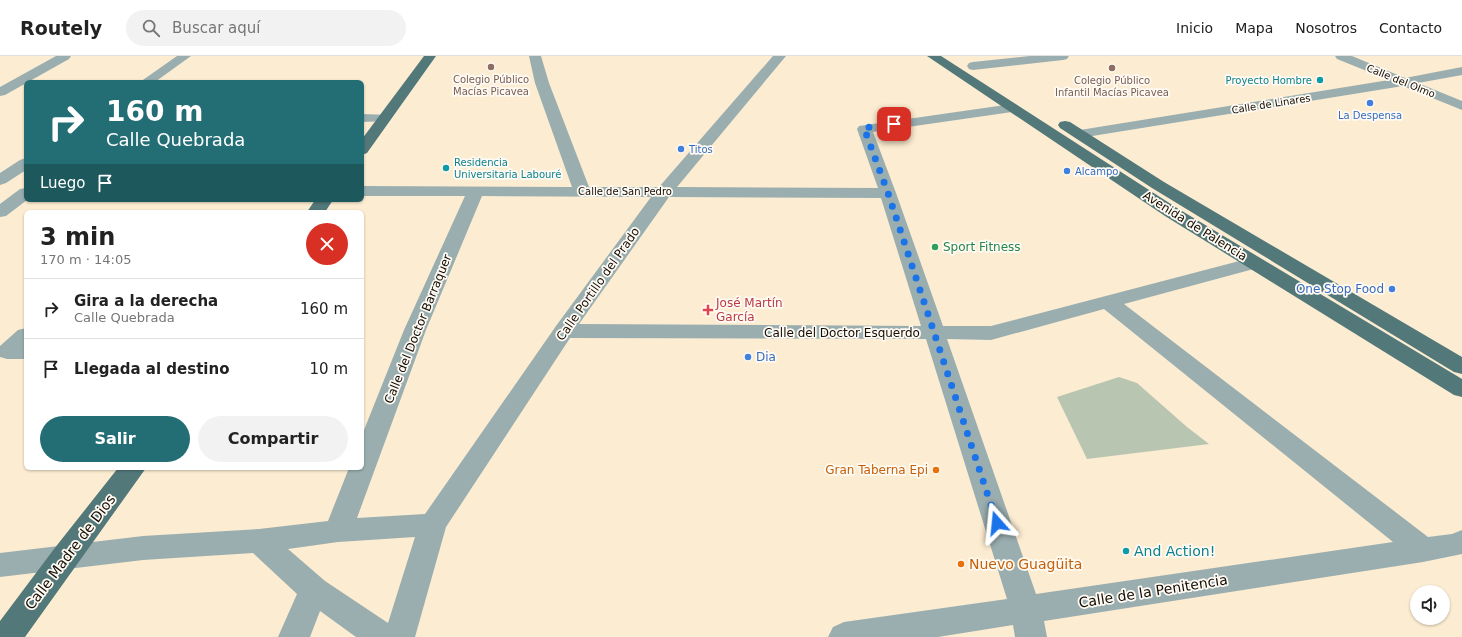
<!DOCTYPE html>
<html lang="es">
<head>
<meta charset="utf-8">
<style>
  :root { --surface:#fff; --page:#f2f2f2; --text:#222; --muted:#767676; --line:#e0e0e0; --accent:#236e74 }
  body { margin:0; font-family:"DejaVu Sans",sans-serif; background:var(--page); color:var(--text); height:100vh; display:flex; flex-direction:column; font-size:15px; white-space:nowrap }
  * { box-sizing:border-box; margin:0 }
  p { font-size:13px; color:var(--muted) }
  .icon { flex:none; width:22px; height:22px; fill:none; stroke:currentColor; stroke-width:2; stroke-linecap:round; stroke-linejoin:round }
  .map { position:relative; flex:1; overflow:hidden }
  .details { position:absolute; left:24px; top:154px; width:340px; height:260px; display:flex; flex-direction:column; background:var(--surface); border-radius:6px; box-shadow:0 1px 3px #0004 }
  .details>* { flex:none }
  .guide { position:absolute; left:24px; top:24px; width:340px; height:122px; border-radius:6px; box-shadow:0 1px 3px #0004; background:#236e74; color:#fff; overflow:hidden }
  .tools { position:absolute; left:1410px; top:529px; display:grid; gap:8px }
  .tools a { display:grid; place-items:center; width:40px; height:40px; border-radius:50%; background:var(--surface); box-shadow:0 1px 3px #0004; font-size:20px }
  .pin { position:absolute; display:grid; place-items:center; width:34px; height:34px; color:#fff; margin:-17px; border-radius:8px; box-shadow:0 2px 6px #0006 }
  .me { position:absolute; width:44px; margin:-22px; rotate:342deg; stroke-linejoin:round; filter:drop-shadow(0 0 3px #0008) }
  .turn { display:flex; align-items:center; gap:14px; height:84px; padding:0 16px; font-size:18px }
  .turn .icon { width:52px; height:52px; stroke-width:2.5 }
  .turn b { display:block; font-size:28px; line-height:34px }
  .then { display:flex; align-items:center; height:38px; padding:0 16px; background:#0003; gap:8px; font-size:15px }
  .round { display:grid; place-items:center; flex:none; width:42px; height:42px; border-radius:21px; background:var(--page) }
  .overview { display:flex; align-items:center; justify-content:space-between; height:68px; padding:0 16px }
  h1 { font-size:24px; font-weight:800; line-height:30px }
  .cta { display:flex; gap:8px; margin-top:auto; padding:8px 16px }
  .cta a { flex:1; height:46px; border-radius:24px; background:var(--accent); color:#fff; font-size:16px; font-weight:800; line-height:46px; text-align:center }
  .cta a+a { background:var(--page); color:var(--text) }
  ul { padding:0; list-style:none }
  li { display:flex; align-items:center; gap:12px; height:60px; padding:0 16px; border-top:1px solid var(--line) }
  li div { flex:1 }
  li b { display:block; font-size:15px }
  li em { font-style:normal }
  header { display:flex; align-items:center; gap:24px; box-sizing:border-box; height:56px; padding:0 20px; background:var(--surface); border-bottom:1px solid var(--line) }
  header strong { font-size:19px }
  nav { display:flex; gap:22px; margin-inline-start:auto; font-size:14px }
  .search { width:280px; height:36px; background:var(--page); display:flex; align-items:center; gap:10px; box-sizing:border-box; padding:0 14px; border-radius:22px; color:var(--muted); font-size:15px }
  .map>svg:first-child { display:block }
  .green { fill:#b7c5b1 }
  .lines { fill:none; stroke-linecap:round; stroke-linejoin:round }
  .minor { fill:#9aaeaf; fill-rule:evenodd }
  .major { fill:#53787a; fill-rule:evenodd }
  .route { stroke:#1a73e8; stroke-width:7; stroke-dasharray:0 12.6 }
  .education-dot { fill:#8d6e63; stroke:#fffbf4; stroke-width:1.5 }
  .culture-dot { fill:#0f9aa8; stroke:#fffbf4; stroke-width:1.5 }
  .shop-dot { fill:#3f7fe0; stroke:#fffbf4; stroke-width:1.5 }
  .leisure-dot { fill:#2e9e5b; stroke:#fffbf4; stroke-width:1.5 }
  .health-dot { fill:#e0444e; stroke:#fffbf4; stroke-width:1.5 }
  .food-dot { fill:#e8710a; stroke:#fffbf4; stroke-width:1.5 }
  .labels { text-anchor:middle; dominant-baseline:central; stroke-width:3.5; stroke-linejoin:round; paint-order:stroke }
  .far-education-label { font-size:10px; fill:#785e54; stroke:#fffbf4 }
  .far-culture-label { font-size:10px; fill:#0d838f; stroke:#fffbf4; text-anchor:end }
  .far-street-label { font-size:10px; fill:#130d03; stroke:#fffbf4 }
  .far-shop-label { font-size:10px; fill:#366cbe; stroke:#fffbf4; text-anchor:start }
  .street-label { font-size:12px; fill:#130d03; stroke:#fffbf4 }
  .leisure-label { font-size:12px; fill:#27864d; stroke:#fffbf4; text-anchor:start }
  .shop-label { font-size:12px; fill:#366cbe; stroke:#fffbf4; text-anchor:end }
  .health-label { font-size:12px; fill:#be3a42; stroke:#fffbf4; text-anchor:start }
  .food-label { font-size:12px; fill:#c56008; stroke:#fffbf4; text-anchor:end }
  .near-culture-label { font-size:14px; fill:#0d838f; stroke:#fffbf4; text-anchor:start }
  .near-street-label { font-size:14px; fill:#130d03; stroke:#fffbf4 }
  .near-food-label { font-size:14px; fill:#c56008; stroke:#fffbf4; text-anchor:start }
</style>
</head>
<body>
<header>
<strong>Routely</strong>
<div class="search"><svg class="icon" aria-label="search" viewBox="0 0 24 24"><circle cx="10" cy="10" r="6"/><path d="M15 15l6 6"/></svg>Buscar aquí</div>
<nav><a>Inicio</a><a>Mapa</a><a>Nosotros</a><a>Contacto</a></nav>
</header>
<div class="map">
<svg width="1462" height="581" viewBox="0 0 1462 581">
  <rect width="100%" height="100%" fill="#fcecd1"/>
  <path class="green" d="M1119 321 1137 327 1187 371 1209 388 1087 403 1057 341Z"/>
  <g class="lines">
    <path class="minor" d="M56 0H71L69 3 5 39 0 40V31Z
      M177 0H191L155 26H140Z
      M529 0H541L549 27 589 131H659L773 0H786L677 131 878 132 857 73 859 70 1012 48 1017 49 1019 52 1017 55 1012 56 873 76 896 137 943 270H991L1247 203 1254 201 1261 203 1264 207 1261 211 1124 248 1428 481 1452 478 1462 474V498L1423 506 1044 565 1047 581H1015L1013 569 938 581H828L833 571 844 566 1007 543 926 283 570 282 446 471 415 581H356L320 555 310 581H278L297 538 253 497 143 504 0 521V497L143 480 259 473 328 465 349 412H362V379L404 274 465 140H362V130L572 131 535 27ZM482 140 651 141 556 270 425 458 357 462 426 274ZM669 141 881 142 921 270 579 268ZM1104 253 1393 486 1036 538 947 283 991 284ZM415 481 388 567 325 525 288 493 338 486Z
      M1030 0H1069L1067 3 1063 4 973 14 969 13 967 10 969 7 973 6Z
      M1335 0H1352L1405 22 1462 11V19L1418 27 1462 45V54L1403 30 1080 82 1075 81 1073 78 1075 75 1080 74 1389 24 1337 3Z
      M362 58 389 59 391 62 389 65 362 66Z
      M26 102V114L6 127 0 129V117L20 104Z
      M26 132V144H27L6 160 0 161V148L20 133Z
      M26 272V303H7L0 301V290L18 274Z"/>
    <path class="major" d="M424 0H436L367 97 362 99V83Z
      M927 0H941L1177 152 1462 323V341L1454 339 1165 160Z
      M1065 65 1070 66 1164 126 1462 301V318L1454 316 1152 132 1060 72 1058 69 1060 66Z
      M315 144H333L325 156H307Z
      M118 412H146L25 581H0V565L54 493Z"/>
  </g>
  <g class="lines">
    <path class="route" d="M894 68 864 72 888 137 997 467"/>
  </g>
  <g class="education-dot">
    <circle cx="491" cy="11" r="4"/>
    <circle cx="1112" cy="12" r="4"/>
  </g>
  <g class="culture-dot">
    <circle cx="1320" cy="24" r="4"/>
    <circle cx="446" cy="112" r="4"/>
    <circle cx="1126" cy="495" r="4"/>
  </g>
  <g class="shop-dot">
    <circle cx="1370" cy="47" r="4"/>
    <circle cx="681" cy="93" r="4"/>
    <circle cx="1067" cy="115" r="4"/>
    <circle cx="1392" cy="233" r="4"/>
    <circle cx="748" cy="301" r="4"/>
  </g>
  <circle class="leisure-dot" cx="935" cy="191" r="4"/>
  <path class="health-dot" d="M706 248h4v4h4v4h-4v4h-4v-4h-4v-4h4z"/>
  <g class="food-dot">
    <circle cx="936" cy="414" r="4"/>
    <circle cx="961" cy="508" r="4"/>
  </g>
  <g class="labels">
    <g class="far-education-label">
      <text x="491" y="23">Colegio Público<tspan x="491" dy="12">Macías Picavea</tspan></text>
      <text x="1112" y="24">Colegio Público<tspan x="1112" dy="12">Infantil Macías Picavea</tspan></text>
    </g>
    <g class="far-culture-label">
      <text x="1312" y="24">Proyecto Hombre</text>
      <text x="454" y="106" text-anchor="start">Residencia<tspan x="454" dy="12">Universitaria Labouré</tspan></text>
    </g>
    <g class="far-street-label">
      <text transform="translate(1401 25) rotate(22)">Calle del Olmo</text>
      <text transform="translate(1271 48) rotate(-9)">Calle de Linares</text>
      <text x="625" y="135">Calle de San Pedro</text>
    </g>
    <g class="far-shop-label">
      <text x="1370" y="59" text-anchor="middle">La Despensa</text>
      <text x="689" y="93">Titos</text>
      <text x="1075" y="115">Alcampo</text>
    </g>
    <g class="street-label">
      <text transform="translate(1195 170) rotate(32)">Avenida de Palencia</text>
      <text transform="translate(598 228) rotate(-55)">Calle Portillo del Prado</text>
      <text transform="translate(418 273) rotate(-68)">Calle del Doctor Barraquer</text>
      <text x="842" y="277">Calle del Doctor Esquerdo</text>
    </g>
    <g class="leisure-label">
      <text x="943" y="191">Sport Fitness</text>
    </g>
    <g class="shop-label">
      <text x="1384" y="233">One Stop Food</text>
      <text x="756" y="301" text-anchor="start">Dia</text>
    </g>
    <g class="health-label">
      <text x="716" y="247">José Martín<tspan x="716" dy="14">García</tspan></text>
    </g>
    <g class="food-label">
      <text x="928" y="414">Gran Taberna Epi</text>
    </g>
    <g class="near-culture-label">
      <text x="1134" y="495">And Action!</text>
    </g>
    <g class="near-street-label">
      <text transform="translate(70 496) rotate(-53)">Calle Madre de Dios</text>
      <text transform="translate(1153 535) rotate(-9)">Calle de la Penitencia</text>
    </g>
    <g class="near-food-label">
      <text x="969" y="508">Nuevo Guagüita</text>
    </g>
  </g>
</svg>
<div class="tools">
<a><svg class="icon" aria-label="sound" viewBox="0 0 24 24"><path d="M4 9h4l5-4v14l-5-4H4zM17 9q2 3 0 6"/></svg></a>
</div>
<div class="pin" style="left:894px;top:68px;background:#d93025"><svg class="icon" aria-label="arrive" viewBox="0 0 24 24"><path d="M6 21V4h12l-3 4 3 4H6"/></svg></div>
<svg class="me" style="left:997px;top:467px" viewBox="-20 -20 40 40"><path d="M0-17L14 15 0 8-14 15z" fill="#1a73e8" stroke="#fff" stroke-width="4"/></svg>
<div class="guide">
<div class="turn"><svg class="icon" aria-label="right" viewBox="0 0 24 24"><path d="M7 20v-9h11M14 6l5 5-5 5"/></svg><div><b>160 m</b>Calle Quebrada</div></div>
<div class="then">Luego<svg class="icon" aria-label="arrive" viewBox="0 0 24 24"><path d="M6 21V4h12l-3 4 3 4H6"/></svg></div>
</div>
<section class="details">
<div class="overview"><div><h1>3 min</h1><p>170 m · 14:05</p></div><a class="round" style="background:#d93025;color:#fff"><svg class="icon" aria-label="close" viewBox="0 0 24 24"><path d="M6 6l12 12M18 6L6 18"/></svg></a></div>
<ul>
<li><svg class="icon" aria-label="right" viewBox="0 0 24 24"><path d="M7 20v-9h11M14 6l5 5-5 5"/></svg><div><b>Gira a la derecha</b><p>Calle Quebrada</p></div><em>160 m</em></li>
<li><svg class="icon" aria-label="arrive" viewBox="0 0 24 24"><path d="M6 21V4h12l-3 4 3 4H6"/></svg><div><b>Llegada al destino</b></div><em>10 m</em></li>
</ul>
<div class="cta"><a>Salir</a><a>Compartir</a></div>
</section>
</div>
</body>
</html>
